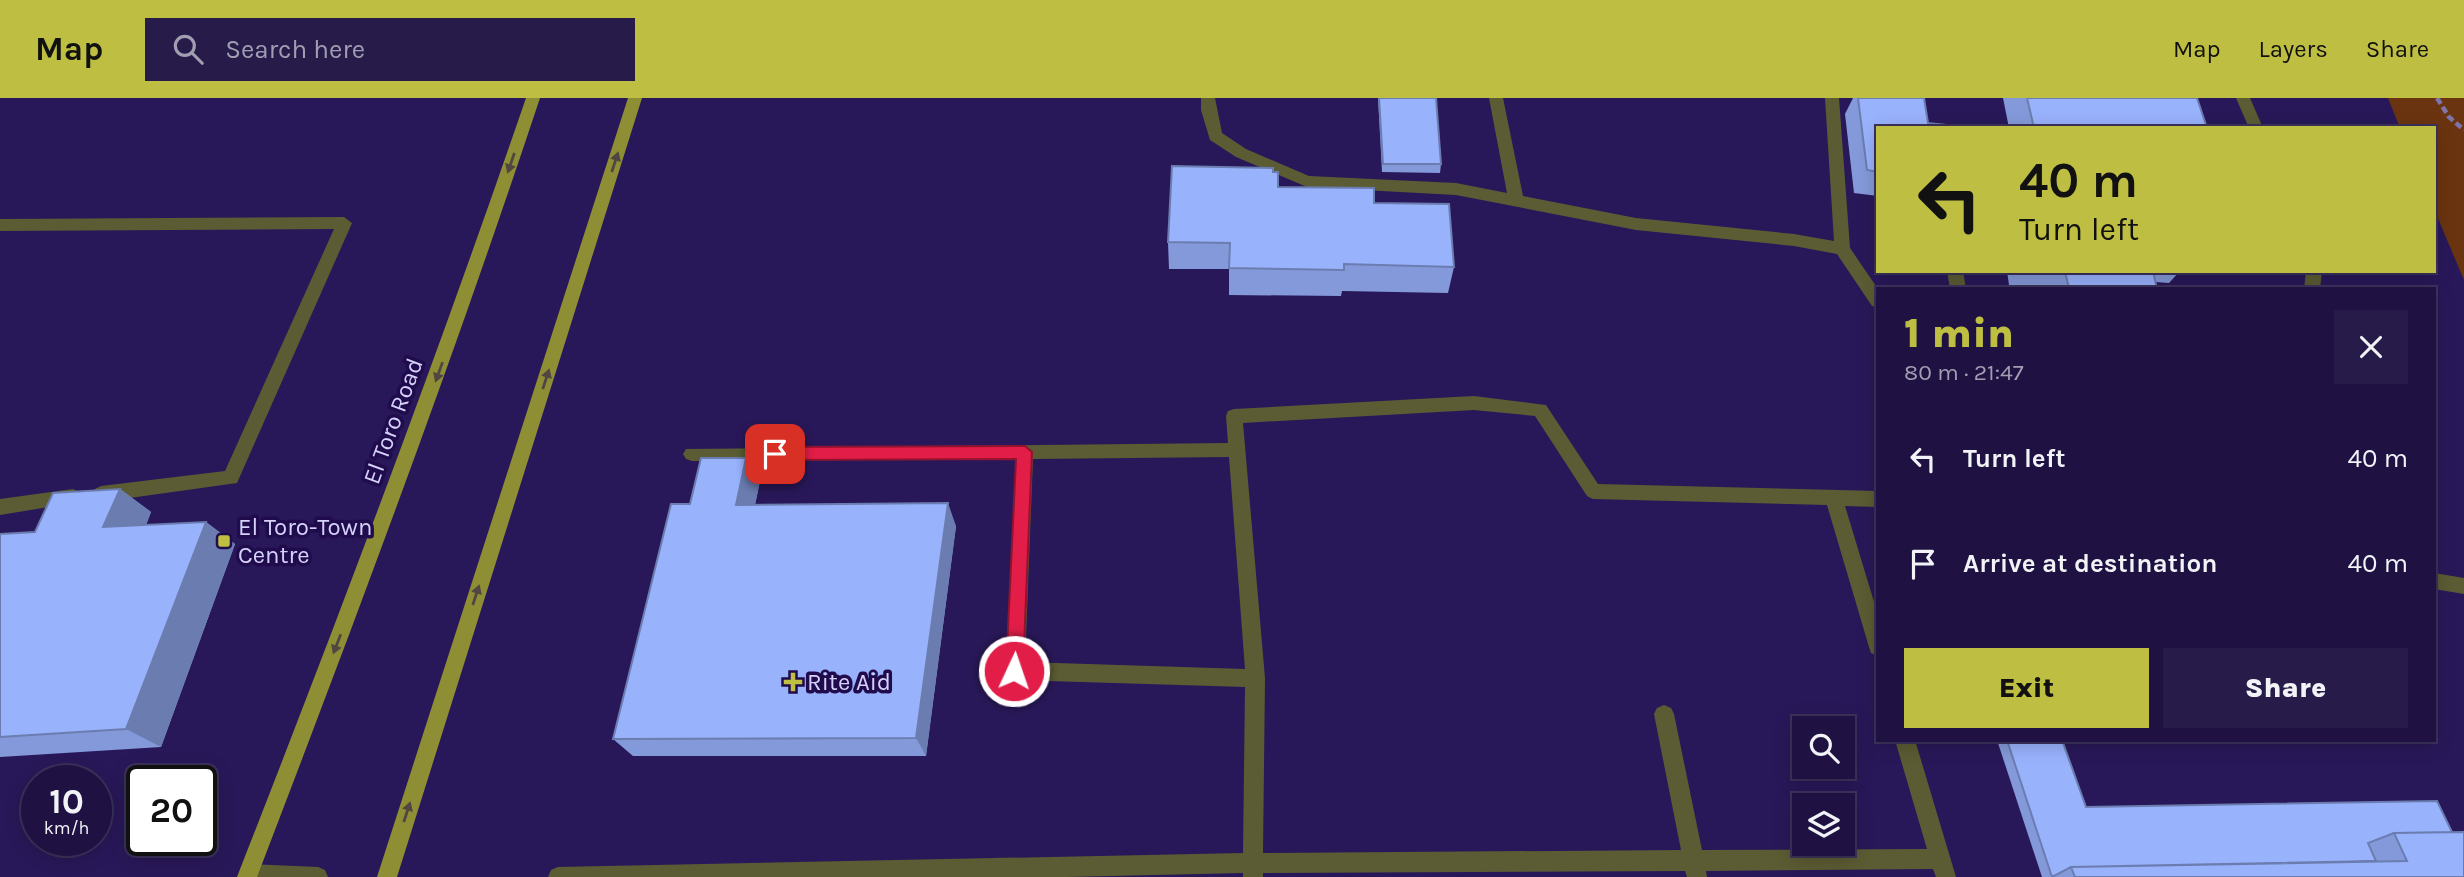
<!DOCTYPE html>
<html lang="en">
<head>
<meta charset="utf-8">
<style>
  :root { --surface:#1f1243; --page:#271b4a; --text:#f1f3f6; --muted:#a19eb2; --line:#3c325c; --accent:#bebf42 }
  body { margin:0; font-family:Karla,sans-serif; background:var(--page); color:var(--text); height:100vh; display:flex; flex-direction:column; font-size:26px; white-space:nowrap }
  * { box-sizing:border-box; margin:0 }
  p { font-size:23px; color:var(--muted) }
  .icon { flex:none; width:38px; height:38px; fill:none; stroke:currentColor; stroke-width:2; stroke-linecap:round; stroke-linejoin:round }
  .map { position:relative; flex:1; overflow:hidden }
  .sheet { position:absolute; left:1876px; top:189px; width:560px; height:455px; display:flex; flex-direction:column; background:var(--surface); border-radius:0px; box-shadow:0 4px 18px #0003,0 0 0 2px var(--line) }
  .sheet>* { flex:none }
  .guide { position:absolute; left:1876px; top:28px; width:560px; height:147px; border-radius:0px; box-shadow:0 4px 18px #0003,0 0 0 2px var(--line); background:#bebf42; color:#111; overflow:hidden }
  .fabs { position:absolute; left:1792px; top:618px; display:grid; gap:14px }
  .fabs a { display:grid; place-items:center; width:63px; height:63px; border-radius:0px; background:var(--surface); box-shadow:0 4px 18px #0003,0 0 0 2px var(--line); font-size:35px }
  .speed { position:absolute; left:21px; top:667px; display:flex; gap:14px; font-size:35px; font-weight:700; text-align:center }
  .speed>* { display:grid; place-content:center; width:91px; height:91px; border-radius:50%; background:var(--surface); box-shadow:0 4px 18px #0003,0 0 0 2px var(--line); line-height:1 }
  .speed small { font-size:18px; font-weight:400 }
  .speed .limit { border:4px solid #111; border-radius:10px; background:#fff; color:#111 }
  .pin { position:absolute; display:grid; place-items:center; width:60px; height:60px; color:#fff; margin:-30px; border-radius:14px; box-shadow:0 4px 10px #0006 }
  .me { position:absolute; width:77px; margin:-38px; rotate:3deg; stroke-linejoin:round; filter:drop-shadow(0 0 5px #0008) }
  .turn { display:flex; align-items:center; gap:24px; height:147px; padding:0 28px; font-size:32px }
  .turn .icon { width:91px; height:91px; stroke-width:2.5 }
  .turn b { display:block; font-size:49px; line-height:60px }
  .round { display:grid; place-items:center; flex:none; width:74px; height:74px; border-radius:0px; background:var(--page) }
  .summary { display:flex; align-items:center; justify-content:space-between; height:119px; padding:0 28px }
  h1 { font-size:42px; font-weight:800; line-height:52px; color:var(--accent) }
  .cta { display:flex; gap:14px; margin-top:auto; padding:14px 28px }
  .cta a { flex:1; height:80px; border-radius:0px; background:var(--accent); color:#111; font-size:28px; font-weight:800; line-height:80px; text-align:center }
  .cta a+a { background:var(--page); color:var(--text) }
  ul { padding:0; list-style:none }
  li { display:flex; align-items:center; gap:21px; height:105px; padding:0 28px }
  li div { flex:1 }
  li b { display:block; font-size:26px }
  li em { font-style:normal }
  header { display:flex; align-items:center; gap:42px; box-sizing:border-box; height:98px; padding:0 35px; background:var(--accent); color:#111 }
  header strong { font-size:33px }
  nav { display:flex; gap:38px; margin-inline-start:auto; font-size:24px }
  .search { width:490px; height:63px; background:var(--page); display:flex; align-items:center; gap:18px; box-sizing:border-box; padding:0 24px; border-radius:0px; color:var(--muted); font-size:26px }
  .map>svg:first-child { display:block }
  .green { fill:#6b3410 }
  .lines { fill:none; stroke-linecap:round; stroke-linejoin:round }
  .path { stroke:#7e74a9; stroke-width:4.5; stroke-dasharray:7 3.5; stroke-linecap:butt }
  .lane { fill:#5b5c33; fill-rule:evenodd }
  .primary { fill:#8e8e34; fill-rule:evenodd }
  .wall { fill:#8499d9 }
  .shaded-wall { fill:#6b7db0 }
  .building { fill:#99b2fc; stroke:#6b7db0; stroke-width:2 }
  .oneway { fill:#524642 }
  .route { fill:#e11d48; stroke:#92132f; stroke-width:2 }
  .poi-dot { fill:#bebf42; stroke:#200c4d; stroke-width:2.5 }
  .labels { text-anchor:middle; dominant-baseline:central; stroke-width:7; stroke-linejoin:round; paint-order:stroke }
  .street-label { font-size:24px; fill:#d5d2fa; stroke:#200c4d }
  .poi-label { font-size:24px; fill:#d5d2fa; stroke:#200c4d; text-anchor:start }
</style>
</head>
<body>
<header>
<strong>Map</strong>
<div class="search"><svg class="icon" aria-label="search" viewBox="0 0 24 24"><circle cx="10" cy="10" r="6"/><path d="M15 15l6 6"/></svg>Search here</div>
<nav><a>Map</a><a>Layers</a><a>Share</a></nav>
</header>
<div class="map">
<svg width="2464" height="779" viewBox="0 0 2464 779">
  <rect width="100%" height="100%" fill="#291859"/>
  <path class="green" d="M2388 0H2464V182L2434 111V30H2400Z"/>
  <g class="lines">
    <path class="path" d="M2437 0 2449 19 2464 32"/>
    <path class="lane" d="M1201 0H1215L1222 35 1246 51 1309 78 1456 85 1507 95 1489 0H1503L1523 98 1636 120 1794 136 1834 143 1825 0H1839L1850 150 1878 191V210L1872 208 1837 156 1794 148 1636 132 1456 97 1307 89 1236 59 1210 42 1201 12Z
      M2236 0H2250L2263 30H2249Z
      M344 119 352 125 237 385 101 404 95 401 92 396 95 391 101 388 225 373 334 131 0 133V121Z
      M1947 173H1963L1966 191H1950Z
      M2306 173H2322L2320 191H2304Z
      M1474 298 1546 307 1598 386 1878 393V409L1845 408 1878 517V558L1871 555 1869 549 1827 407 1593 401 1587 398 1535 318 1474 312 1243 325 1265 580 1263 755 1681 752 1654 616 1657 610 1664 607 1671 610 1674 616 1702 752 1927 751 1895 642H1915L1956 779H1936L1933 771 1706 773 1707 779H1687L1685 773 1263 775V779H1243V775L1067 779H548L551 772 558 769 1243 755 1245 589 1015 582 1008 579 1006 573 1016 361 692 363 686 361 683 356 686 351 1228 345 1226 318 1228 313 1234 311ZM1229 359 1245 571 1025 564 1033 361Z
      M73 391 79 394 82 399 79 404 0 417V401Z
      M2434 475 2464 480V496L2434 491Z
      M248 766 318 769 325 772 328 779H239L241 769Z"/>
    <path class="primary" d="M526 0H540C453 262 356 521 257 779H237C338 521 436 262 526 0Z
      M628 0H642L397 779H377Z"/>
  </g>
  <path class="wall" d="M1378 0H1436L1441 66 1440 75 1382 74Z
    M1853 0H1924L1928 25 1878 30V98L1854 95 1845 16Z
    M2003 0H2197L2207 30H2009Z
    M1273 74 1278 89 1374 105 1454 169 1448 195 1342 193 1341 198 1229 197V171H1169L1168 144Z
    M2007 173H2180L2169 185 2155 184 2157 191H2042L2009 187Z
    M760 383 755 407 956 428 926 658H633L613 641Z
    M120 391 151 414 146 427 206 424 235 446 161 649 0 659V436L35 434Z
    M1997 642H2062L2086 709 2452 734 2464 779H2042Z"/>
  <path class="shaded-wall" d="M746 360 760 383 750 430 736 407Z
    M120 391 151 414 136 452 103 429Z
    M948 405 956 428 926 658 916 640Z
    M206 424 235 446 161 649 126 631Z"/>
  <path class="building" d="M1379 0H1436L1441 66H1383Z
    M1858 0H1924L1928 25 1975 30H1878V74L1867 72Z
    M2027 0H2197L2207 30H2034Z
    M1172 68 1273 70V74H1278V89L1374 90V105L1449 106 1454 169 1344 166V172L1229 170 1230 145 1168 144Z
    M2065 173H2153L2157 191H2069Z
    M701 360H746L736 407 948 405 916 640 613 641 671 406H690Z
    M120 391 103 429 206 424 126 631 0 639V436L35 434 53 395Z
    M2007 642H2062L2086 709 2437 703 2452 734 2394 735 2368 745 2376 763 2071 769 2052 779Z
    M2464 734V779H2075L2071 769 2407 763 2394 735Z"/>
  <defs><path id="oneway-solid" d="M-6-.8H1V-3.2L6.5 0L1 3.2V.8H-6Z" transform="scale(1.75)"/></defs>
  <g class="oneway">
    <use href="#oneway-solid" transform="translate(615 64) rotate(-72)"/>
    <use href="#oneway-solid" transform="translate(511 65) rotate(109)"/>
    <use href="#oneway-solid" transform="translate(439 274) rotate(110)"/>
    <use href="#oneway-solid" transform="translate(546 281) rotate(-72)"/>
    <use href="#oneway-solid" transform="translate(476 497) rotate(-72)"/>
    <use href="#oneway-solid" transform="translate(337 546) rotate(111)"/>
    <use href="#oneway-solid" transform="translate(407 714) rotate(-72)"/>
  </g>
  <path class="route" d="M1025 348 1032 354 1023 573 1021 578 1014 581 1008 578 1006 573 1016 361 775 362 768 356 775 349Z"/>
  <g class="poi-dot">
    <rect x="217" y="436" width="14" height="14" rx="3.5"/>
    <path d="M789.5 573.5h7v7h7v7h-7v7h-7v-7h-7v-7h7z"/>
  </g>
  <g class="labels">
    <g class="street-label">
      <text transform="translate(393 323) rotate(-70)">El Toro Road</text>
    </g>
    <g class="poi-label">
      <text x="238" y="429">El Toro-Town<tspan x="238" dy="28">Centre</tspan></text>
      <text x="807" y="584">Rite Aid</text>
    </g>
  </g>
</svg>
<div class="fabs">
<a><svg class="icon" aria-label="search" viewBox="0 0 24 24"><circle cx="10" cy="10" r="6"/><path d="M15 15l6 6"/></svg></a>
<a><svg class="icon" aria-label="layers" viewBox="0 0 24 24"><path d="M12 4l9 5-9 5-9-5zM3 14l9 5 9-5"/></svg></a>
</div>
<div class="speed"><div>10<small>km/h</small></div><div class="limit">20</div></div>
<div class="pin" style="left:775px;top:356px;background:#d93025"><svg class="icon" aria-label="arrive" viewBox="0 0 24 24"><path d="M6 21V4h12l-3 4 3 4H6"/></svg></div>
<svg class="me" style="left:1014px;top:573px" viewBox="-20 -20 40 40"><circle r="17" fill="#e11d48" stroke="#fff" stroke-width="3"/><path d="M0-11L8 9 0 5-8 9z" fill="#fff"/></svg>
<div class="guide">
<div class="turn"><svg class="icon" aria-label="left" viewBox="0 0 24 24"><path d="M17 20v-9H6M10 6l-5 5 5 5"/></svg><div><b>40 m</b>Turn left</div></div>
</div>
<section class="sheet">
<div class="summary"><div><h1>1 min</h1><p>80 m · 21:47</p></div><a class="round"><svg class="icon" aria-label="close" viewBox="0 0 24 24"><path d="M6 6l12 12M18 6L6 18"/></svg></a></div>
<ul>
<li><svg class="icon" aria-label="left" viewBox="0 0 24 24"><path d="M17 20v-9H6M10 6l-5 5 5 5"/></svg><div><b>Turn left</b></div><em>40 m</em></li>
<li><svg class="icon" aria-label="arrive" viewBox="0 0 24 24"><path d="M6 21V4h12l-3 4 3 4H6"/></svg><div><b>Arrive at destination</b></div><em>40 m</em></li>
</ul>
<div class="cta"><a>Exit</a><a>Share</a></div>
</section>
</div>
</body>
</html>
